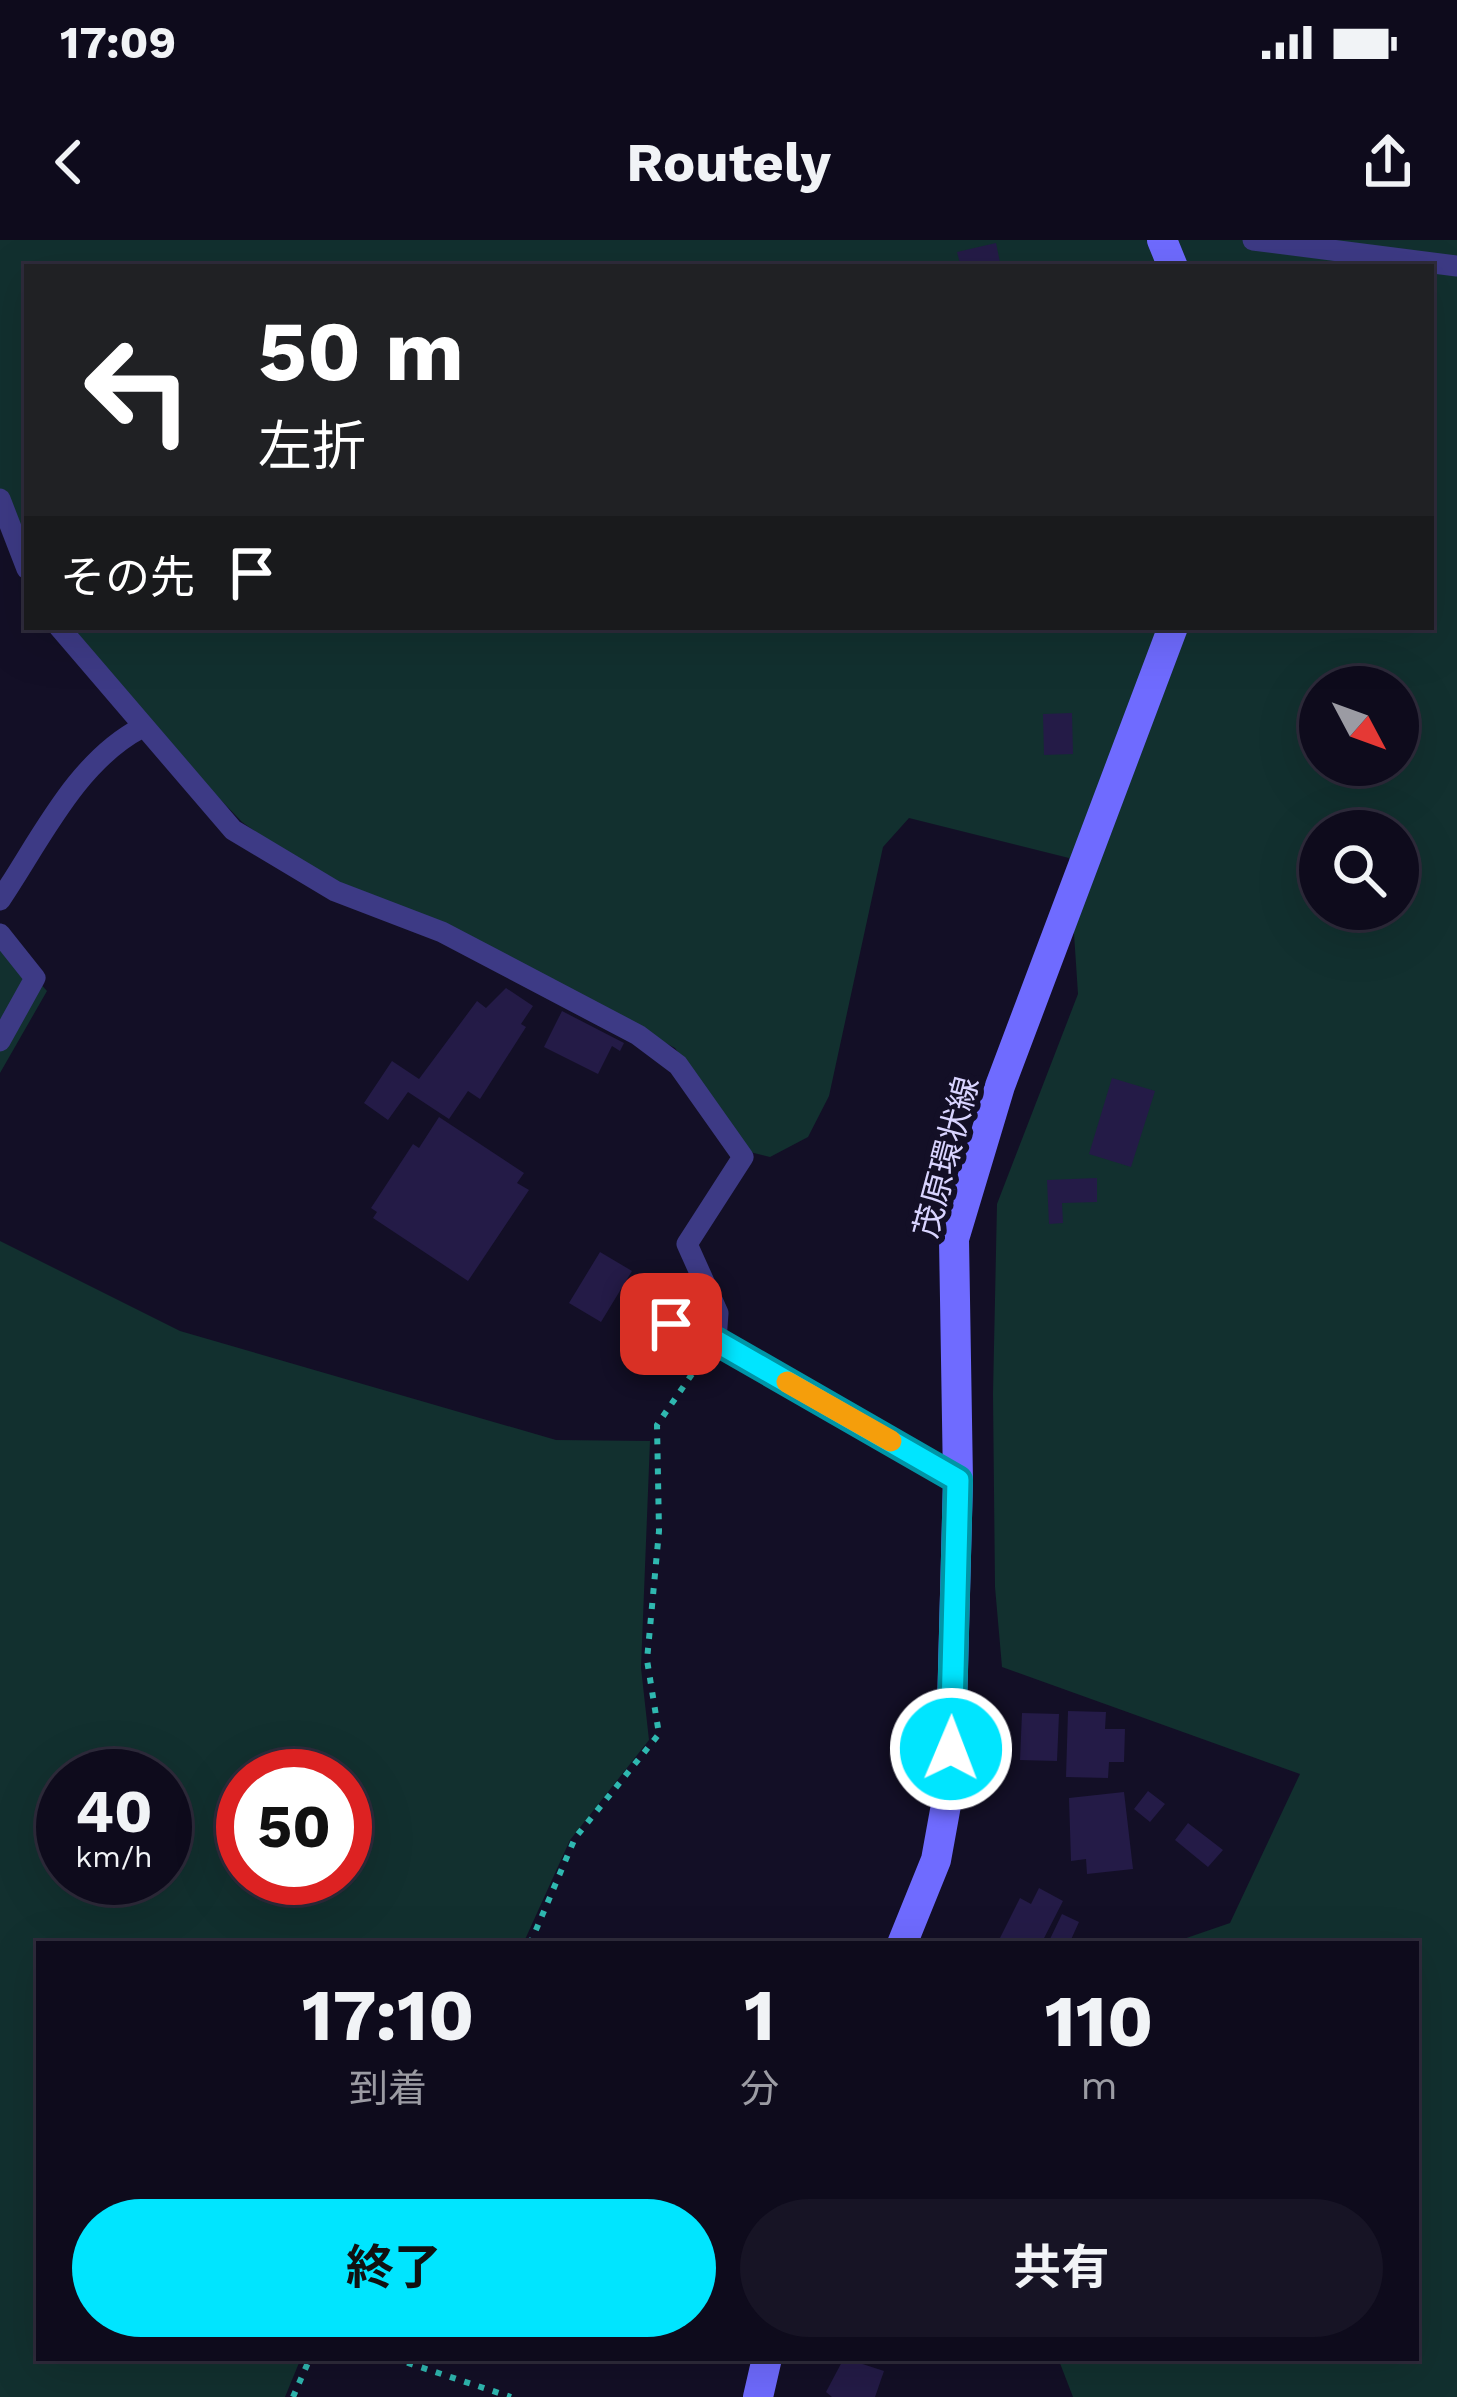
<!DOCTYPE html>
<html lang="ja">
<head>
<meta charset="utf-8">
<style>
  :root { --surface:#0e0b1c; --page:#171425; --text:#f1f3f6; --muted:#9b9ba3; --line:#2e2b3b; --accent:#00e5ff }
  body { margin:0; font-family:"Work Sans","Noto Sans JP",sans-serif; background:var(--page); color:var(--text); height:100vh; display:flex; flex-direction:column; font-size:45px; white-space:nowrap }
  * { box-sizing:border-box; margin:0 }
  p { font-size:39px; color:var(--muted) }
  .icon { flex:none; width:66px; height:66px; fill:none; stroke:currentColor; stroke-width:2; stroke-linecap:round; stroke-linejoin:round }
  .map { position:relative; flex:1; overflow:hidden }
  .drawer { position:absolute; left:36px; top:1701px; width:1383px; height:420px; display:flex; flex-direction:column; background:var(--surface); border-radius:0px; box-shadow:0 12px 48px #0002,0 0 0 3px var(--line) }
  .drawer>* { flex:none }
  .top-card { position:absolute; left:24px; top:24px; width:1410px; height:366px; border-radius:0px; box-shadow:0 12px 48px #0002,0 0 0 3px var(--line); background:#202124; color:#fff; overflow:hidden }
  .needle { width:78px; rotate:131deg }
  .controls { position:absolute; left:1299px; top:426px; display:grid; gap:24px }
  .controls a { display:grid; place-items:center; width:120px; height:120px; border-radius:50%; background:var(--surface); box-shadow:0 12px 48px #0002,0 0 0 3px var(--line); font-size:60px }
  .speed { position:absolute; left:36px; top:1509px; display:flex; gap:24px; font-size:60px; font-weight:700; text-align:center }
  .speed>* { display:grid; place-content:center; width:156px; height:156px; border-radius:50%; background:var(--surface); box-shadow:0 12px 48px #0002,0 0 0 3px var(--line); line-height:1 }
  .speed small { font-size:30px; font-weight:400 }
  .speed .limit { border:18px solid #d22; background:#fff; color:#111 }
  .pin { position:absolute; display:grid; place-items:center; width:102px; height:102px; color:#fff; margin:-51px; border-radius:24px; box-shadow:0 6px 18px #0006 }
  .me { position:absolute; width:132px; margin:-66px; rotate:1deg; stroke-linejoin:round; filter:drop-shadow(0 0 9px #0008) }
  .turn { display:flex; align-items:center; gap:42px; height:252px; padding:0 36px; font-size:54px }
  .turn .icon { width:156px; height:156px; stroke-width:2.5 }
  .turn b { display:block; font-size:84px; line-height:102px }
  .then { display:flex; align-items:center; height:114px; padding:0 36px; background:#0003; gap:24px; font-size:45px }
  .eta { display:flex; justify-content:space-evenly; align-items:center; height:204px; text-align:center }
  .eta b { font-size:72px; font-weight:700; line-height:84px }
  .cta { display:flex; gap:24px; margin-top:auto; padding:24px 36px }
  .cta a { flex:1; height:138px; border-radius:72px; background:var(--accent); color:#111; font-size:48px; font-weight:700; line-height:138px; text-align:center }
  .cta a+a { background:var(--page); color:var(--text) }
  .status { display:flex; justify-content:space-between; align-items:center; height:84px; padding:0 60px; background:var(--surface); direction:ltr }
  .status svg { height:33px; fill:currentColor }
  header { display:flex; justify-content:space-between; align-items:center; height:156px; padding:0 36px; background:var(--surface); font-size:54px; font-weight:700 }
  .map>svg:first-child { display:block }
  .green { fill:#12302f; fill-rule:evenodd }
  .building { fill:#241b47 }
  .lines { fill:none; stroke-linecap:round; stroke-linejoin:round }
  .path { stroke:#2fb8b0; stroke-width:6; stroke-dasharray:6 9; stroke-linecap:butt }
  .lane { stroke:#3d3a85; stroke-width:21 }
  .secondary { stroke:#6f6bff; stroke-width:30 }
  .route-casing { stroke:#0095a6; stroke-width:30 }
  .route { stroke:#00e5ff; stroke-width:21 }
  .slow { stroke:#f59e0b; stroke-width:21 }
  .labels { text-anchor:middle; dominant-baseline:central; stroke-width:12; stroke-linejoin:round; paint-order:stroke }
  .street-label { font-size:33px; fill:#d9d4ff; stroke:#130f26 }
</style>
</head>
<body>
<div class="status"><b>17:09</b><svg viewBox="0 0 49 12"><path d="M0 12V9h3v3zM5 12V6h3v6zM10 12V3h3v9zM15 12V0h3v12zM26 1h20v11H26zM47 4h2v5h-2z"/></svg></div>
<header><svg class="icon" aria-label="back" viewBox="0 0 24 24"><path d="M15 5l-7 7 7 7"/></svg>Routely<svg class="icon" aria-label="share" viewBox="0 0 24 24"><path d="M12 15V3M7 8l5-5 5 5M5 13v7h14v-7"/></svg></header>
<div class="map">
<svg width="1457" height="2157" viewBox="0 0 1457 2157">
  <rect width="100%" height="100%" fill="#130f26"/>
  <path class="green" d="M0 0H1457V2157H1073L1058 2118H1416V1704H1169L1230 1683 1300 1534 1002 1427 995 1347 993 1154 997 964 1078 754 1069 618 909 578 883 607 829 856 808 897 770 917 746 911 675 808 450 688 307 629 242 582 147 483 73 387H1431V27H27V305L0 270ZM1320 447H1398V525H1320ZM1320 591H1398V669H1320Z
    M0 699 47 751 0 833Z
    M0 1001 180 1091 556 1200 650 1201 641 1428 649 1500 570 1600 523 1704H39V2118H301L285 2157H0ZM165 1536V1638H63V1536ZM243 1536H345V1638H243Z"/>
  <path class="building" d="M996 3 1001 27H961L957 12Z
    M1072 473 1073 514 1044 515 1043 474Z
    M506 748 533 766 521 784 526 787 480 859 468 851 449 879 408 852 388 880 364 863 392 821 419 839 477 761 486 768Z
    M562 771 624 803 620 811 612 806 598 834 544 807Z
    M1112 838 1155 851 1131 927 1089 914Z
    M439 877 524 933 517 943 529 950 468 1041 373 978 377 972 371 968 413 904 419 908Z
    M1097 938V962L1062 963 1063 983 1049 984 1047 940Z
    M600 1012 632 1031 601 1082 569 1063Z
    M1068 1471 1106 1472 1105 1489H1125L1124 1522H1109L1108 1538 1066 1537Z
    M1022 1473 1059 1474 1057 1521 1020 1520Z
    M1148 1551 1165 1564 1150 1582 1134 1569Z
    M1124 1552 1133 1629 1087 1634 1086 1619 1071 1621 1069 1558Z
    M1188 1583 1223 1610 1208 1627 1175 1600Z
    M1039 1648 1063 1661 1041 1704H997L1020 1658 1031 1664Z
    M1062 1674 1079 1682 1069 1704 1050 1699Z
    M844 2118 884 2131 875 2157H832L826 2152Z"/>
  <g class="lines">
    <path class="path" d="M530 1704 575 1598 659 1494 647 1420 659 1291 657 1185 701 1121
      M393 2118 511 2157
      M293 2157 310 2118"/>
    <path class="lane" d="M1253 0 1457 26
      M0 259 27 329
      M59 387 233 590 335 651 442 692 638 795 678 825 743 917 687 1004 718 1073 716 1101
      M0 660C40 601 76 522 141 488
      M0 694 35 738 0 801
      M671 1083 716 1101 958 1240"/>
    <path class="secondary" d="M1162 0 1173 27
      M902 1704 936 1620 950 1543 958 1240 954 999 1000 846 1173 387
      M758 2157 767 2118"/>
  </g>
  <g class="lines">
    <defs>
      <path id="route" d="M671 1084 716 1101 958 1240 951 1509"/>
    </defs>
    <use href="#route" class="route-casing"/>
    <use href="#route" class="route"/>
    <path class="slow" d="M787 1142 891 1201"/>
  </g>
  <g class="labels">
    <g class="street-label">
      <text transform="translate(946 917) rotate(-75)">茂原環状線</text>
    </g>
  </g>
</svg>
<div class="controls">
<a><svg class="needle" viewBox="-14 -14 28 28"><path d="M0-13l5 13h-10z" fill="#e53935"/><path d="M0 13l5-13h-10z" fill="#9b9ba3"/></svg></a>
<a><svg class="icon" aria-label="search" viewBox="0 0 24 24"><circle cx="10" cy="10" r="6"/><path d="M15 15l6 6"/></svg></a>
</div>
<div class="speed"><div>40<small>km/h</small></div><div class="limit">50</div></div>
<div class="pin" style="left:671px;top:1084px;background:#d93025"><svg class="icon" aria-label="arrive" viewBox="0 0 24 24"><path d="M6 21V4h12l-3 4 3 4H6"/></svg></div>
<svg class="me" style="left:951px;top:1509px" viewBox="-20 -20 40 40"><circle r="17" fill="#00e5ff" stroke="#fff" stroke-width="3"/><path d="M0-11L8 9 0 5-8 9z" fill="#fff"/></svg>
<div class="top-card">
<div class="turn"><svg class="icon" aria-label="left" viewBox="0 0 24 24"><path d="M17 20v-9H6M10 6l-5 5 5 5"/></svg><div><b>50 m</b>左折</div></div>
<div class="then">その先<svg class="icon" aria-label="arrive" viewBox="0 0 24 24"><path d="M6 21V4h12l-3 4 3 4H6"/></svg></div>
</div>
<section class="drawer">
<div class="eta">
<div><b>17:10</b><p>到着</p></div>
<div><b>1</b><p>分</p></div>
<div><b>110</b><p>m</p></div>
</div>
<div class="cta"><a>終了</a><a>共有</a></div>
</section>
</div>
</body>
</html>
